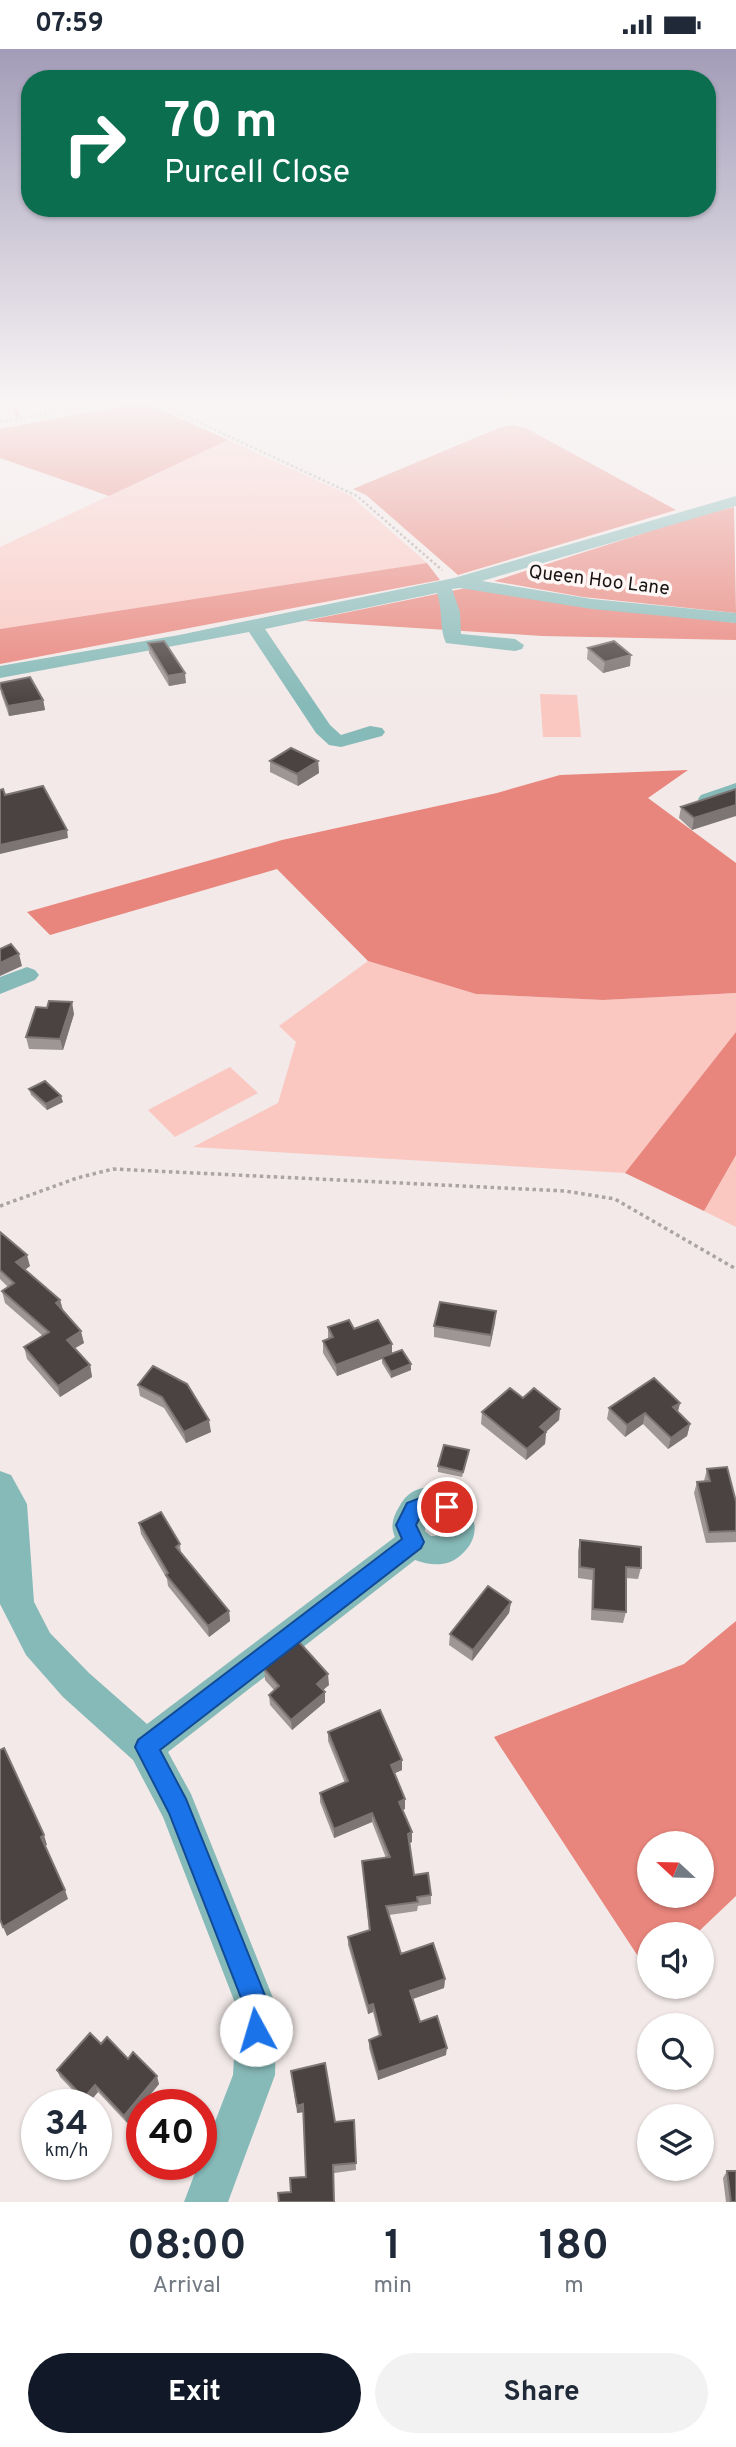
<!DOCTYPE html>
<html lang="en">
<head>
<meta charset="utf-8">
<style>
  :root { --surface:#fff; --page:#f2f2f3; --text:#1f2937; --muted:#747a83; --accent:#111827 }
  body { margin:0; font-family:Overpass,sans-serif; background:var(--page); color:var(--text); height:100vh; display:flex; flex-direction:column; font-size:26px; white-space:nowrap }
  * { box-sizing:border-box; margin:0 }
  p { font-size:23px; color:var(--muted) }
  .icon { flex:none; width:38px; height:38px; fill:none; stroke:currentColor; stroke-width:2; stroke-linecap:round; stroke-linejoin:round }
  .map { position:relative; height:2153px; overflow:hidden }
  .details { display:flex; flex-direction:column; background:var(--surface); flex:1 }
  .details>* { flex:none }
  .guide { position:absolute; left:21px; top:21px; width:695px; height:147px; border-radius:28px; box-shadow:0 2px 5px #0004; background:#0b6e4f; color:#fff; overflow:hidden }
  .needle { width:46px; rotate:292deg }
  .tools { position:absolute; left:637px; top:1782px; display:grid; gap:14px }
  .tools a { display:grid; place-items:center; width:77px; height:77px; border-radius:50%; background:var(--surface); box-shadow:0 2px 5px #0004; font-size:35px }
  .speed { position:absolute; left:21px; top:2040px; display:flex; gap:14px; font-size:35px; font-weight:700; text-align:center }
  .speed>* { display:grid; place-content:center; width:91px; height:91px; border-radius:50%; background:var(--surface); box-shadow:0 2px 5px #0004; line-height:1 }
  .speed small { font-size:18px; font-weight:400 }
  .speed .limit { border:10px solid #d22; background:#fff; color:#111 }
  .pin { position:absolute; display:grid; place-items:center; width:60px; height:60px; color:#fff; margin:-30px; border:4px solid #fff; border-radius:50%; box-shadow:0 2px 7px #0007 }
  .me { position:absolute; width:77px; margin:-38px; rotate:354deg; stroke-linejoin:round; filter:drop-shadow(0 0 5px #0008) }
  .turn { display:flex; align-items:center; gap:24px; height:147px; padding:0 28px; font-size:32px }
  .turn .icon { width:91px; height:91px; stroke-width:2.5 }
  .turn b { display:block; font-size:49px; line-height:60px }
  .eta { display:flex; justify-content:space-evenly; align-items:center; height:119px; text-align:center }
  .eta b { font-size:42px; font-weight:700; line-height:49px }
  .button { display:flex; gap:14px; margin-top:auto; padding:14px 28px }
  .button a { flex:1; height:80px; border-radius:42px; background:var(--accent); color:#fff; font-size:28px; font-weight:700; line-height:80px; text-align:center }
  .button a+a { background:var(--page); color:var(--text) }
  .status { display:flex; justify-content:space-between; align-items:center; height:49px; padding:0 35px; background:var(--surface); direction:ltr }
  .status svg { height:19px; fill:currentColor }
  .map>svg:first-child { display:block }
  .green { fill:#fac7c1 }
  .forest { fill:#e8857c; fill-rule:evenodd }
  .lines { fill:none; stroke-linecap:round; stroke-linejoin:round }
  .stream { stroke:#da786f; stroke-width:3.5 }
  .path-far1 { stroke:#aba4a3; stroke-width:2.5; stroke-dasharray:2.5 2.5; stroke-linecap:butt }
  .path { stroke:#aba4a3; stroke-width:3.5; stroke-dasharray:3.5 3.5; stroke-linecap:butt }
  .minor { fill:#86bab8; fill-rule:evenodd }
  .wall { fill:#9e9695 }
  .shaded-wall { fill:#7c7574 }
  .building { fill:#4a4342; stroke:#7c7574; stroke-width:2 }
  .route { fill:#1a73e8; stroke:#114b97; stroke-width:2 }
  .labels { text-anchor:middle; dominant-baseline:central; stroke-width:7; stroke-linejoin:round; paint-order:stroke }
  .far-street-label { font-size:19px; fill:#171313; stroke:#fef7f6 }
</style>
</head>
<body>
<div class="status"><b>07:59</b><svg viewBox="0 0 49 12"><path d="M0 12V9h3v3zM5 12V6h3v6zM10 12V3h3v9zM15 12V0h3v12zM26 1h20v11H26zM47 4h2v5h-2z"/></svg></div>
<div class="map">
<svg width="736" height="2153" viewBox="0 0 736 2153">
  <rect width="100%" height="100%" fill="#f2e9e8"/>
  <path class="green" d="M228 391 351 447 427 514 0 580V498Z
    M540 645 577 646 581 688H543Z
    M368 912 476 945 603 951 736 944V983L625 1124 193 1098 278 1054 296 993 279 977Z
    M230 1018 258 1044 175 1088 148 1061Z
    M736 1106V1178L704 1162Z"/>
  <path class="forest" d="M143 353 228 391 109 447 0 409V380Z
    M513 376 526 379 676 461 458 526 366 446 353 440 501 378Z
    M734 458 736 564 583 548 494 532 694 468Z
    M427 514 440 531 0 615V580Z
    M466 539 736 574V591L542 587 305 572Z
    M688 721 648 749 736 814V944L603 951 476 945 368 912 277 820 50 886 27 863 282 791 497 744 560 726Z
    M736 983V1106L704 1162 625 1124Z
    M736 1572V1847L696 1885H649V1924L494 1688 684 1615ZM649 1794H702V1846H649Z"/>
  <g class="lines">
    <path class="stream" d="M14 353 17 367"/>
    <path class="path-far1" d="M155 353 357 447 442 521
      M0 373 111 353"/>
    <path class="path" d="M0 1157 77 1129 113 1120 565 1142 615 1150 736 1220"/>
    <path class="minor" d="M736 447V457L482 532 592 550 736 564V574L592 560 460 539 452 540 460 563 461 585 515 590 524 596 522 600 515 602 446 594C439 580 443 560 437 544L265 580 330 676 341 686 370 677 382 679 385 683 382 687 341 698 329 696 316 684 249 583 0 629V617L179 586 454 529Z
      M736 734V747L708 756 701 754 698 750 701 746Z
      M27 918 35 921 39 926 35 931 0 945V928Z
      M0 1422 11 1426 27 1455 34 1553 50 1584 89 1624 147 1675 395 1488C390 1477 393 1468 399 1458 424 1408 507 1465 461 1506 448 1518 431 1517 415 1511L168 1703 191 1745 277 1959 275 2026 228 2153H184L198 2116H201V2109L233 2026 237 1959 163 1768 133 1711 63 1648 26 1606 0 1555ZM431 1467H435L441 1472V1482L435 1487H431L425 1482V1472Z"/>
  </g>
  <path class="wall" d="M148 594 186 634 169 637 149 604Z
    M588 599 630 617 603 624 587 610Z
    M0 634 43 651 45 661 9 667 1 644Z
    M270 712H318L319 724 298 737 270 723Z
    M736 740 692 781 679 769 681 758Z
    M47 959 74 965 63 1001 29 1000 26 988Z
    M29 1040 63 1053 47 1061 31 1046Z
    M0 1183 30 1217 25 1221 60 1251 63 1261 84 1294 75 1299 90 1316 92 1328 60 1348 27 1310 24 1298 43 1287 5 1254 2 1242 8 1238 0 1230Z
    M496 1262 490 1298 434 1288V1277Z
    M328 1278 354 1280 392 1295V1304L411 1315V1321L391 1329 382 1314V1310L337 1327 323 1304V1292L328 1290Z
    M153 1317 211 1383 186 1394 164 1359 140 1347 138 1336Z
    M523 1349 560 1360 559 1371 546 1383 545 1395 526 1411 481 1375 482 1363Z
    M680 1354 678 1363 690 1375 687 1387 668 1400 643 1375 625 1388 607 1370 609 1359Z
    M469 1401 468 1407 462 1428 438 1423V1417Z
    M707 1420 736 1453V1493L706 1494 694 1444 697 1433 704 1432Z
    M139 1474 180 1495 181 1504 229 1562 230 1572 209 1588 168 1537 167 1530 141 1485Z
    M580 1491 641 1519 638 1530 626 1529V1563L623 1574 591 1571 592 1531 578 1529V1502Z
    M511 1553 509 1564 472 1612 449 1596 450 1585Z
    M264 1620 329 1636 323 1641 325 1643V1653L292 1681 270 1656 269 1646 274 1641 265 1631Z
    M328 1683 402 1721 394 1724 405 1760 402 1761 412 1793 410 1794 414 1826 431 1846V1855L418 1857 417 1862 389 1866 401 1905 445 1930 444 1939 412 1950 420 1973 446 2006 378 2031 369 1999V1991L379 1987 373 1963 368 1965 348 1896V1888L369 1881 362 1812 386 1809 372 1773 334 1789 320 1753V1744L345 1734 328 1692Z
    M101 1995 128 2010 159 2035 127 2074 98 2043 87 2056 60 2028 57 2021Z
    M291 2022 335 2073 354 2071 356 2121 306 2128 303 2063 297 2064Z
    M727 2122 736 2153H726L723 2129Z"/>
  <path class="shaded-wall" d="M631 606 630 617 603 624 605 613Z
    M185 624 186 634 169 637 168 627Z
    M43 651 45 661 9 667 8 657Z
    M318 712 319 724 298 737 297 725Z
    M736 756V767L692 781 694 769Z
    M67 781 68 789 0 805V796Z
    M19 905 22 917 0 927V914Z
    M72 953 74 965 63 1001 60 990Z
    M61 1047 63 1053 47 1061 46 1055Z
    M27 1206 30 1217 18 1225 16 1213Z
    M60 1251 63 1262 56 1254Z
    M496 1262 495 1274 490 1298 491 1286Z
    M81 1282 84 1294 70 1302 67 1291Z
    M392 1295V1306L337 1327 336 1316Z
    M411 1315V1321L391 1329V1323Z
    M90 1316 92 1328 60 1348 58 1337Z
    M680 1354 677 1365 673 1358Z
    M560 1360 559 1371 538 1390 540 1378Z
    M645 1364 643 1375 625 1388 627 1376Z
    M209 1371 211 1383 186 1394 184 1383Z
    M690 1375 687 1387 668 1400 671 1389Z
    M546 1383 545 1395 526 1411 527 1400Z
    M511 1553 509 1564 472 1612 473 1601Z
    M229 1562 230 1572 209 1588 208 1577Z
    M328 1625 329 1636 318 1645 317 1635Z
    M325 1643V1653L292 1681 291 1671Z
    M402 1711V1721L391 1726V1716Z
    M405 1750V1760L399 1762V1753Z
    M372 1764V1773L334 1789V1780Z
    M412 1783V1793L408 1794V1785Z
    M44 1786 47 1796 44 1797 41 1788Z
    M65 1841 68 1850 7 1887 3 1878Z
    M445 1930 444 1939 410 1951V1942Z
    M373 1955V1963L368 1965V1957Z
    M447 1999 446 2006 378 2031V2023Z
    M157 2027 159 2035 127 2074 124 2067Z
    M95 2036 98 2043 87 2056 84 2049Z
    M303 2055 304 2063 297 2064V2057Z"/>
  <path class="building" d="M164 592 185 624 168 627 148 594Z
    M614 592 631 606 605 613 588 599Z
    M30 628 43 651 8 657 0 637V634Z
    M291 699 318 712 297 725 270 712Z
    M43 737 67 781 0 796V741L3 740 5 746Z
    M736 740V756L694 769 681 758Z
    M11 895 19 905 0 914V900Z
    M49 952 72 953 60 990 26 988 36 958 47 959Z
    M45 1032 61 1047 46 1055 29 1040Z
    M0 1183 27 1206 16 1213 60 1251 56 1254 81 1282 67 1291 90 1316 58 1337 24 1298 49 1283 2 1242 14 1234 0 1221Z
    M440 1253 496 1262 491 1286 434 1277Z
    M349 1271 354 1280 378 1271 392 1295 336 1316 323 1292 333 1288 328 1278Z
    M402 1301 411 1315 391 1323 382 1308Z
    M153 1317 187 1335 209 1371 184 1383 162 1348 138 1336Z
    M654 1329 680 1354 673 1358 690 1375 671 1389 645 1364 627 1376 609 1359Z
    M510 1339 523 1349 534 1339 560 1360 540 1378 546 1383 527 1400 482 1363Z
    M444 1396 469 1401 463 1423 438 1417Z
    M727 1418 736 1453V1482L709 1483 697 1433 710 1432 707 1420Z
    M161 1463 180 1495 176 1498 229 1562 208 1577 166 1526 168 1524 139 1474Z
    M580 1491 641 1498V1519L626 1518V1563L593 1560 594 1520 580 1518Z
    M488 1537 511 1553 473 1601 450 1585Z
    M299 1593 328 1625 317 1635 325 1643 291 1671 269 1646 279 1637 264 1620Z
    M380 1661 402 1711 391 1716 405 1750 399 1753 412 1783 408 1785 414 1826 428 1824 431 1846 417 1848 418 1853 386 1857 401 1905 433 1894 445 1930 410 1942 420 1973 437 1967 447 1999 378 2023 369 1991 381 1986 373 1955 368 1957 348 1888 370 1881 362 1812 390 1808 372 1764 334 1780 320 1744 348 1732 328 1683Z
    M4 1699 44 1786 41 1788 65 1841 3 1878 0 1870V1701Z
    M90 1984 101 1995 107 1988 128 2010 133 2003 157 2027 124 2067 95 2036 84 2049 57 2021Z
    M325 2014 335 2073 354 2071 356 2114 333 2116 334 2153H279L278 2144 291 2143 290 2129 306 2128 303 2055 297 2057 291 2022Z
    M727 2122H736V2153H731Z"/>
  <linearGradient id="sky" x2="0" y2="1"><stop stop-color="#a29cb8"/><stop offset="0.54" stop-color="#f9f5f5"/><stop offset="1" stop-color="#f9f5f5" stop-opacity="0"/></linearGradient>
  <rect width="736" height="655" fill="url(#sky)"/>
  <path class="route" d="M430 1445 454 1452 457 1458 454 1464C442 1468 433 1461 421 1466L416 1476 424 1493 421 1499 160 1701 186 1750 270 1959 269 1981 265 1990 256 1993 248 1990 244 1981 245 1959 169 1764 135 1698 138 1691 402 1490 396 1476 407 1454Z"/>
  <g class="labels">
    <g class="far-street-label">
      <text transform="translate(599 532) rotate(7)">Queen Hoo Lane</text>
    </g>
  </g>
</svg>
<div class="tools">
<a><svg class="needle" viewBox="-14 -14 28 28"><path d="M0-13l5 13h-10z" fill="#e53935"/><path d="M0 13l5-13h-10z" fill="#747a83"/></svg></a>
<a><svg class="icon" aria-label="sound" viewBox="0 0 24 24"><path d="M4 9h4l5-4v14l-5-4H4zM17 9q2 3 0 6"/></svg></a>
<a><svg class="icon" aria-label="search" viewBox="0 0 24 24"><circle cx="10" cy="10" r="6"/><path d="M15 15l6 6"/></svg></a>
<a><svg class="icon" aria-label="layers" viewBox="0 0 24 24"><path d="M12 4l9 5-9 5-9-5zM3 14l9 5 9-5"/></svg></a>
</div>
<div class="speed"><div>34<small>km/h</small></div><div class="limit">40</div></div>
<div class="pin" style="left:447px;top:1458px;background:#d93025"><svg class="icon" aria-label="arrive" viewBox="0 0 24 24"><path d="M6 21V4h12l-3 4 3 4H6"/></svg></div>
<svg class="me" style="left:256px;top:1981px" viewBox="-20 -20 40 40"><circle r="19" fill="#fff"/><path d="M0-13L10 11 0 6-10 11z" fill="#1a73e8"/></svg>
<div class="guide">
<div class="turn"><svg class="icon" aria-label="right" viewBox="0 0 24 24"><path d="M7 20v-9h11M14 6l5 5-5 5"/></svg><div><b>70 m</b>Purcell Close</div></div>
</div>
</div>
<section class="details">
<div class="eta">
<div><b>08:00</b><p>Arrival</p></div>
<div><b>1</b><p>min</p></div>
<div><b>180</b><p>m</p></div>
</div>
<div class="button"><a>Exit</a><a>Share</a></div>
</section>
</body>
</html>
